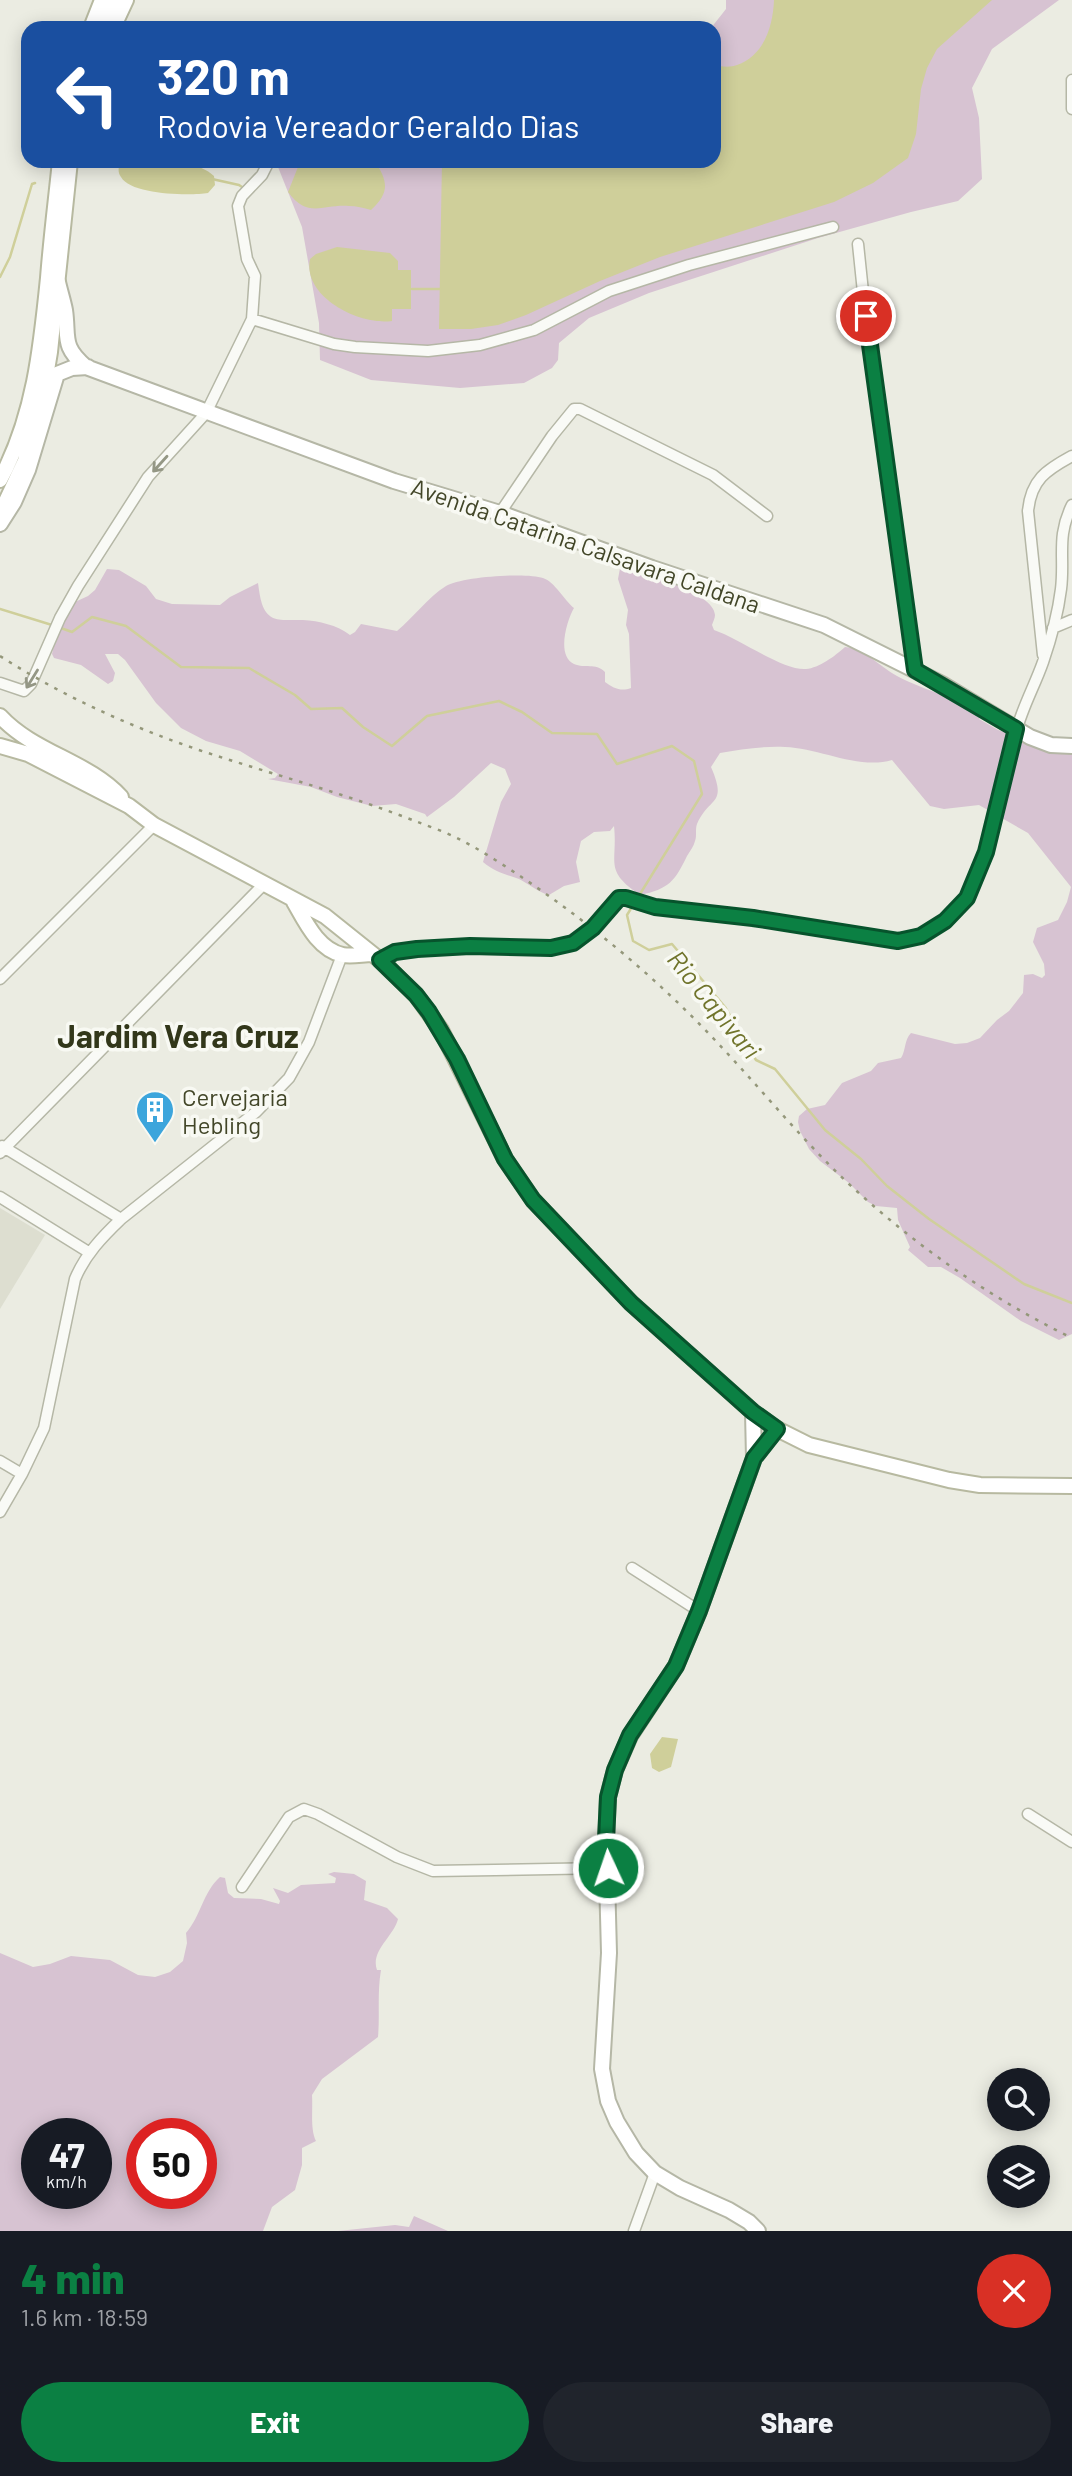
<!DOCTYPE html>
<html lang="en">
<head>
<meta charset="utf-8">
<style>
  :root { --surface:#171b24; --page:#20242c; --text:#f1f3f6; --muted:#9ea1a6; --accent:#0b8043 }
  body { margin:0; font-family:Barlow,sans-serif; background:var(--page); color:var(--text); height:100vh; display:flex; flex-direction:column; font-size:26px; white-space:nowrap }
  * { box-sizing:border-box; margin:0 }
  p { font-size:23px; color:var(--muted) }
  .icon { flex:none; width:38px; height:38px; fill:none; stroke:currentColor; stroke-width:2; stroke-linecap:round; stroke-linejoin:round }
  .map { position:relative; height:2231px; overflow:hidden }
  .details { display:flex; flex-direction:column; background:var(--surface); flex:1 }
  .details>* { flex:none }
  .top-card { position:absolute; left:21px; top:21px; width:700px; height:147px; border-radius:21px; box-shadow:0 4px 18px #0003; background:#1a4fa0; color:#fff; overflow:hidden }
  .buttons { position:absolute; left:987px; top:2068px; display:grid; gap:14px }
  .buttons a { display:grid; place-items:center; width:63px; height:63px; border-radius:50%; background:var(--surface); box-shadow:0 4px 18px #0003; font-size:35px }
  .speed { position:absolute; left:21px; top:2118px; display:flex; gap:14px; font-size:35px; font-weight:700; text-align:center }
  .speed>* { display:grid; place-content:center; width:91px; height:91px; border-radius:50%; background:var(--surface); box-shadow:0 4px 18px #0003; line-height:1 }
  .speed small { font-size:18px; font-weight:400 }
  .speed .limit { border:10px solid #d22; background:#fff; color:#111 }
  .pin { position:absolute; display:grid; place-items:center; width:60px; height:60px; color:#fff; margin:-30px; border:4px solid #fff; border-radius:50%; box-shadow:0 2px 7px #0007 }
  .me { position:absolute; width:77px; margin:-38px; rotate:357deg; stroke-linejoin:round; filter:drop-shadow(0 0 5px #0008) }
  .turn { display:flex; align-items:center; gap:24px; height:147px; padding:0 21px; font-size:32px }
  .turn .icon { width:91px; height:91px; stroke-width:2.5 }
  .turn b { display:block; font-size:49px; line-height:60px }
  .round { display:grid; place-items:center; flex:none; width:74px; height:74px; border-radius:37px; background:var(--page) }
  .overview { display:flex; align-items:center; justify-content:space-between; height:119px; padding:0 21px }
  h1 { font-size:42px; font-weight:800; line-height:52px; color:var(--accent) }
  .button { display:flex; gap:14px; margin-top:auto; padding:14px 21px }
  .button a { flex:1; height:80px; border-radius:42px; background:var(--accent); color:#fff; font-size:28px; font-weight:800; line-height:80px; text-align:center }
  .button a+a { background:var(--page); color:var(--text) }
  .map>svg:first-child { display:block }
  .built { fill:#ddded0 }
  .green { fill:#d7c3d2; fill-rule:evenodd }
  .water { fill:#cfcf9a }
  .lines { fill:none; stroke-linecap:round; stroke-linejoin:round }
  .stream { stroke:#cfcf9a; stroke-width:2.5 }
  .street-casing { stroke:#b5b7a6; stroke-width:13 }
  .secondary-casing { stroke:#b5b7a6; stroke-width:18 }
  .primary-casing { stroke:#b7b9a0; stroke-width:18 }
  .street { stroke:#f9faf6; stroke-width:10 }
  .secondary { stroke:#fff; stroke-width:14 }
  .primary { stroke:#fff; stroke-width:14 }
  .rail { stroke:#94977a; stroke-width:2.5; stroke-dasharray:3.5 7; stroke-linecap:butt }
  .oneway { stroke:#949785 }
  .route-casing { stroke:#07532c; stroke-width:18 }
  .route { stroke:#0b8043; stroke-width:12 }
  .labels { text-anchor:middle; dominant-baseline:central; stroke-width:7; stroke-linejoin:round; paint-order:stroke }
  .street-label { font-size:24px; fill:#424628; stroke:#f8f9f3 }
  .poi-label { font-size:24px; fill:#424628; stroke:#f8f9f3; text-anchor:start }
  .water-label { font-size:26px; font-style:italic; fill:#70742b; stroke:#f8f9f3 }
  .district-label { font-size:32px; font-weight:bold; fill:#32371a; stroke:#f8f9f3 }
</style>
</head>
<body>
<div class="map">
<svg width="1072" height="2231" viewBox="0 0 1072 2231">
  <rect width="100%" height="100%" fill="#ebece2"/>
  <path class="built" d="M0 1208 45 1235 0 1309Z"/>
  <path class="green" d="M726 0H1059L992 49 972 88 979 118 982 179 958 201 911 212 818 238 649 293 589 318 559 343 558 360 552 368 524 383 460 388 371 380 320 360 319 323 302 227 276 162 714 161V28H711L726 9Z
    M621 563C639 569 715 593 715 615 715 618 713 622 712 625L714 630C738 638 784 671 806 669 819 668 835 656 845 647 865 649 879 666 897 676 925 691 955 696 981 716L979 719 998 730 1072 751V1334L1059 1340 1021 1321 960 1278 941 1267H928L908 1250 910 1247 898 1220 897 1208 876 1206 868 1202 849 1183 820 1161 809 1149 800 1131 798 1122 799 1116 807 1109 825 1105 842 1083 871 1071 878 1063 901 1058C906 1050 904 1040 911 1033L955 1044 967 1043 980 1038 997 1020 1009 1011 1023 993 1024 975 1033 974 1042 978 1045 975 1044 964 1033 942 1037 928 1058 920 1067 902 1071 887 1028 833 979 805 944 809 930 806 892 760C859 770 819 748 785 747 764 746 741 749 720 753L711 767C728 806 709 796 697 824 695 829 697 836 695 841 694 846 690 851 687 856 675 881 669 889 640 895 603 870 618 863 614 826L610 831 594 832 581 841 576 862 580 882 564 886 549 895C538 892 529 884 519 879 505 874 495 872 483 862L501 802 511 784 505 769 491 763 454 797 427 817 425 814 396 804 372 806 337 797 311 787 268 779 275 778 278 774 240 751 206 741 181 728 156 703 125 660 118 654H105L115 673 113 681 108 684 81 665 54 658 52 654 59 624 75 602 88 596 95 590 107 569 119 570 146 586 156 599 172 604 220 605 230 597 258 583C259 590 260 598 262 604 269 625 286 619 303 620 319 621 337 625 350 635L355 632 361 624 397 631C414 617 428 597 446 586 461 577 526 572 543 578 555 582 564 600 574 608 567 620 556 656 574 664 585 669 595 662 605 672V682C613 688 621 692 631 688L629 634 626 625 628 610 618 579Z
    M334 1872 354 1874 366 1881 364 1900 387 1908 398 1919C394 1936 370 1951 377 1970H381C377 1993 380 2015 378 2037L322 2079 312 2095C313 2110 310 2129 316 2141L302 2148V2165L295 2190 272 2207 263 2231H0V1953L33 1967 50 1964 71 1956 110 1960 138 1975 155 1977 170 1972 183 1961 187 1943 186 1933C201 1916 203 1892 220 1877L225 1878 228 1893 234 1898 261 1899 279 1904 280 1901 273 1888 288 1893 301 1885 335 1883 336 1878 328 1874ZM37 2133H96V2193H37ZM201 2133V2193H142V2133Z
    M414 2216 448 2231H338L395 2225 409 2227Z"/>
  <path class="water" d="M774 0H992L937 49 927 68 921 89 916 134 908 158 873 183 834 202 660 257 600 281 526 315 498 325 471 329H439L442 161H714V66C721 66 730 68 737 65 764 56 773 26 774 0Z
    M120 161C146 161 195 157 214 176L215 185 208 193C190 196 131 195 121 177 117 172 119 167 120 161Z
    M316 161H375C388 182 390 192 371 210 364 208 356 206 349 206 322 204 308 219 288 192L298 167Z
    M337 247 390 253 398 261V270H411V309H392V321C360 326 302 297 310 259L316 254Z
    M662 1737 678 1739 671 1767 659 1772 652 1768 650 1754Z"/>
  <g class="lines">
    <path class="stream" d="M101 162 119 164
      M212 179 239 185 245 189
      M0 277 10 257 32 184 35 183
      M412 289H440
      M0 609 52 625
      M58 627 72 632 92 617 126 626 181 667 249 668 295 695 311 709 342 708 363 727 392 746 427 716 499 701 522 712 552 733 597 734 617 764 672 746 694 761 702 794 627 915 633 941 649 950 672 944 725 1007 756 1060 775 1069 825 1130 861 1159 887 1186 929 1219 1024 1284 1072 1303"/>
    <defs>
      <path id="street" d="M1072 80V109
        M858 244 868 340 915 670
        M252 319 334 344 355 347 428 351 480 345 534 330 609 291 689 265 833 227
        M500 513 552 436 574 409H580L713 475 767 516
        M1053 628 1072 620
        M1043 655 1028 511C1031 480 1046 470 1072 456
        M0 683 24 691 31 684 60 618 78 586 148 477 206 413 252 319 255 276 247 259 238 206 242 196 262 175 269 161
        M380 960 395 952 417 949 470 946 551 948 573 943 593 928 619 898 655 907 753 918 898 941C926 936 953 922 968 896 995 846 1001 786 1016 732 1022 708 1035 685 1043 662 1051 639 1058 613 1061 589 1065 557 1056 537 1072 505
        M0 979 154 825
        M2 1146 121 1219
        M0 1153 263 885
        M0 1197 90 1253
        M0 1461 22 1474
        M0 1512 22 1474 44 1428 75 1279C85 1255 102 1237 121 1219L256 1112 289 1078 309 1042 342 955
        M632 1568 699 1611
        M1028 1814 1072 1842
        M242 1887 289 1817 304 1809 318 1814 397 1857 433 1871 608 1868
        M634 2231 655 2173"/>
      <path id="secondary" d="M58 282C60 291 63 300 65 310 69 337 61 346 86 367L394 481 500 513 652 568 824 625 942 684 1030 737 1051 745 1072 746
        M0 524 14 502 28 470 57 374 72 368 88 367
        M753 1412 754 1458
        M758 2231 749 2222 729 2210 680 2188 655 2173 636 2153 617 2122 608 2101 602 2069 609 1953 606 1840 608 1797 615 1770 630 1736 676 1666 699 1611 754 1458 777 1429"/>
      <path id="primary" d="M91 28 102 0
        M101 28 113 0
        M113 28 126 0
        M0 480C34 417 41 348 48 278 51 239 56 200 60 161
        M0 514 25 461 43 394 50 352 70 161
        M0 716C34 753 88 761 121 797
        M0 746 28 754 129 806 154 825 325 916 380 960 416 995 441 1030 505 1159 533 1200 631 1303 753 1412 777 1429 809 1445 949 1480 980 1485 1072 1486
        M294 902C305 921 318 950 343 955 352 957 363 954 372 954"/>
    </defs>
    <use href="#street" class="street-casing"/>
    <use href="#secondary" class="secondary-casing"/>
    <use href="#primary" class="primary-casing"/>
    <use href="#street" class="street"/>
    <use href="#secondary" class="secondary"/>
    <use href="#primary" class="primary"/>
    <path class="rail" d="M0 656C64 697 133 728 205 752 275 775 346 794 415 821 428 826 443 831 457 838 479 849 502 864 523 878 591 924 655 977 712 1037 758 1085 800 1138 849 1184 916 1246 990 1298 1072 1338"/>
  </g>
  <defs><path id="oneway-shaft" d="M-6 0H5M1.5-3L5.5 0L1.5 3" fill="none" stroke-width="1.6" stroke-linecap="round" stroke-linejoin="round" transform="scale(1.75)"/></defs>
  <g class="oneway">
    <use href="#oneway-shaft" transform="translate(160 464) rotate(132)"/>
    <use href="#oneway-shaft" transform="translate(32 679) rotate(122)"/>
  </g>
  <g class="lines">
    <defs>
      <path id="route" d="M608 1868 606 1840 608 1797 615 1770 630 1735 676 1666 699 1611 754 1458 777 1429 753 1412 631 1303 533 1200 505 1159 457 1059 429 1012 416 995 380 960 395 952 417 949 470 946 551 948 573 943 593 928 619 898H626L655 907 753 918 898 941 921 936 945 921 967 898 986 852 1016 729 915 670 866 316"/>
    </defs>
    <use href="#route" class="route-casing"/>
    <use href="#route" class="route"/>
  </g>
  <defs>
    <symbol id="building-pin" viewBox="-11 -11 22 30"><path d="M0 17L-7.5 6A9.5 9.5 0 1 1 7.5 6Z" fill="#3ca5dc" stroke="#f8f9f3"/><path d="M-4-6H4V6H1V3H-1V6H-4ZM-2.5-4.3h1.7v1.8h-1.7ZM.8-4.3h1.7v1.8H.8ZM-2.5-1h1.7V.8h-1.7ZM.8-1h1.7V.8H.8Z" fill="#fff"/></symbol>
  </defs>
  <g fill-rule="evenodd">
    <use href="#building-pin" x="133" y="1088" width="44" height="60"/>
  </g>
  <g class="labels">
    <g class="street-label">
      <text transform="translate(586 545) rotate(19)">Avenida Catarina Calsavara Caldana</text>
    </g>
    <g class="poi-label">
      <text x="182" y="1096">Cervejaria<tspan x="182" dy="28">Hebling</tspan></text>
    </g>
    <g class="water-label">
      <text transform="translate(715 1004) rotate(51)">Rio Capivari</text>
    </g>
    <g class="district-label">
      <text x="178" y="1035">Jardim Vera Cruz</text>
    </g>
  </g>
</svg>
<div class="buttons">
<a><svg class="icon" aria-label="search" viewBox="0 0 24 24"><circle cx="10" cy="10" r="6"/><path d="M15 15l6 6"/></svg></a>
<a><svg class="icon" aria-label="layers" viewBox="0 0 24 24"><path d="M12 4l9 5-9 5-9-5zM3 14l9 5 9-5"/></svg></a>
</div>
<div class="speed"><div>47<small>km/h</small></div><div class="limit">50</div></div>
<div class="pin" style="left:866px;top:316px;background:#d93025"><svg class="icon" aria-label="arrive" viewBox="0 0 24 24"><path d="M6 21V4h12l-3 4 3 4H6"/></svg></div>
<svg class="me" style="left:608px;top:1868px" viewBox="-20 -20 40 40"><circle r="17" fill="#0b8043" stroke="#fff" stroke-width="3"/><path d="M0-11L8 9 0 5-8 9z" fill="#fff"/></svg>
<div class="top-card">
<div class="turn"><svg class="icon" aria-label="left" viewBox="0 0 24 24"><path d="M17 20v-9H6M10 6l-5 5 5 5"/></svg><div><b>320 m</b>Rodovia Vereador Geraldo Dias</div></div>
</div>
</div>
<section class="details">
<div class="overview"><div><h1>4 min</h1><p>1.6 km · 18:59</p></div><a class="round" style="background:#d93025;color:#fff"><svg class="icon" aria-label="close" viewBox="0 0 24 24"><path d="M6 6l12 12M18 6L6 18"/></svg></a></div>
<div class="button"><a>Exit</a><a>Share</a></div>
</section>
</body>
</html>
